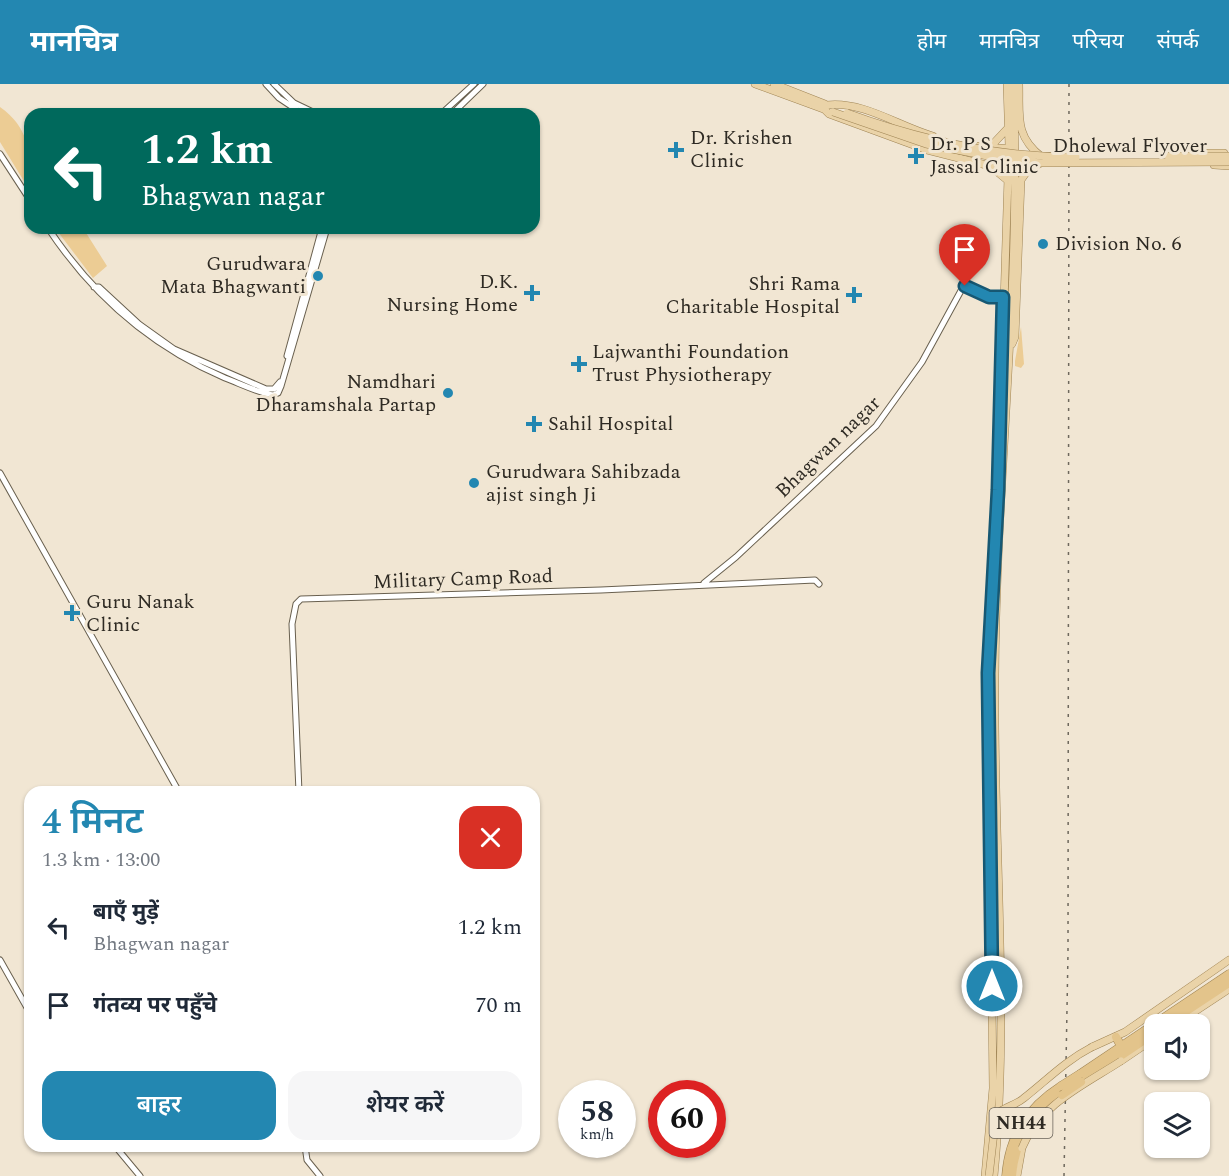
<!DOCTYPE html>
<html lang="hi">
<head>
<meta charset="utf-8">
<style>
  :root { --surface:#fff; --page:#f6f6f7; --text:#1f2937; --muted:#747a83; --accent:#2387b1 }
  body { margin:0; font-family:Spectral,"Noto Sans Devanagari",serif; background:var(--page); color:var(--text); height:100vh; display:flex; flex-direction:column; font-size:22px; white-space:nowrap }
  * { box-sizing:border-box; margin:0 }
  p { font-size:20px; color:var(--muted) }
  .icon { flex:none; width:33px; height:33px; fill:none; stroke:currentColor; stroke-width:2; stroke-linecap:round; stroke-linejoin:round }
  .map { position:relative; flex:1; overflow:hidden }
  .side { position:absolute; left:24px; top:702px; width:516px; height:366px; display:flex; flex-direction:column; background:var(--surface); border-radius:18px; box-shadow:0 2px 4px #0004 }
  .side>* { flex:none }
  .hud { position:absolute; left:24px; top:24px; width:516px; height:126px; border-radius:18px; box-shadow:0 2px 4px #0004; background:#00695c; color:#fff; overflow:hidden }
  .buttons { position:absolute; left:1144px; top:930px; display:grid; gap:12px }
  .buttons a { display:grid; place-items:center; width:66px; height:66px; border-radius:12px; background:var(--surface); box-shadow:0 2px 4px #0004; font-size:30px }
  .speed { position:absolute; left:558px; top:996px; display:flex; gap:12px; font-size:30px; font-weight:700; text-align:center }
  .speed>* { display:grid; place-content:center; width:78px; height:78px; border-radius:50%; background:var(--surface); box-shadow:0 2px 4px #0004; line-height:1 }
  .speed small { font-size:15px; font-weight:400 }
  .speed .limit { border:9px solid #d22; background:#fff; color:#111 }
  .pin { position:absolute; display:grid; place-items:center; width:51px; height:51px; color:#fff; margin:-62px -26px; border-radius:50% 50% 50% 0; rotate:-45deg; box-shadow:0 0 6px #0007 }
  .pin .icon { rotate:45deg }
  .me { position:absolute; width:66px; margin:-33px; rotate:0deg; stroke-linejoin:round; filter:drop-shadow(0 0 4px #0008) }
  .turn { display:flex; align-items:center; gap:21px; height:126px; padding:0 18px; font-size:27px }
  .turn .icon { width:78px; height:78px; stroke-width:2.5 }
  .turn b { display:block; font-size:42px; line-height:51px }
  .round { display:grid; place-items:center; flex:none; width:63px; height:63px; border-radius:18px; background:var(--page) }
  .headline { display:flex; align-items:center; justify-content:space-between; height:102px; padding:0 18px }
  h1 { font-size:36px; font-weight:600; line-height:45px; color:var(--accent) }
  .cta { display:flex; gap:12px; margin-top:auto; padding:12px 18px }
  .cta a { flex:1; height:69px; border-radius:18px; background:var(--accent); color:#fff; font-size:24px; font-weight:600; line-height:69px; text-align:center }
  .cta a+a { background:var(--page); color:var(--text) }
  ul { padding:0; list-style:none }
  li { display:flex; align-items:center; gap:18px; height:78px; padding:0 18px }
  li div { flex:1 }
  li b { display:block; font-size:22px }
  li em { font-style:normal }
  header { display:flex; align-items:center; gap:36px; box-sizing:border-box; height:84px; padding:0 30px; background:var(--accent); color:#fff }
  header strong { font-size:28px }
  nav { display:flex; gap:33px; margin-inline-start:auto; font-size:21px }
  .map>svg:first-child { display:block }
  .green { fill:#eccc94 }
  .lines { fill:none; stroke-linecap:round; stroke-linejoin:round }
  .tertiary-casing { stroke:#69604f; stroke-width:7 }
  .primary-casing { stroke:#9f8454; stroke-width:8 }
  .trunk-casing { stroke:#9f8454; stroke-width:9 }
  .tertiary { stroke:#fff; stroke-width:5 }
  .primary { stroke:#ead3a8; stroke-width:7 }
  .trunk { stroke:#e3c48b; stroke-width:8 }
  .rail { stroke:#6e685d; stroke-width:1.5; stroke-dasharray:3 6; stroke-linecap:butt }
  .primary-bridge-casing { stroke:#9f8454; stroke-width:8; stroke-linecap:butt }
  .trunk-bridge-casing { stroke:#9f8454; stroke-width:9; stroke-linecap:butt }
  .primary-bridge { stroke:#ead3a8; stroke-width:7 }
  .trunk-bridge { stroke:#e3c48b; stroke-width:8 }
  .route-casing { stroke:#175873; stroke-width:15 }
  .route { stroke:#2387b1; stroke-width:10 }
  .poi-dot { fill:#2387b1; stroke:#f1e6d3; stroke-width:2 }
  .labels { text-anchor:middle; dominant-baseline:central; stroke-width:6; stroke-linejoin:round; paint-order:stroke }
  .shield { fill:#f1e6d3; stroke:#686258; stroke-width:1.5 }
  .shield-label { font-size:18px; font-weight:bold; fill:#2e2a23 }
  .poi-label { font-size:20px; fill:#2e2a23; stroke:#f1e6d3; text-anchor:start }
  .street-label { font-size:20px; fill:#2e2a23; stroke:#f1e6d3 }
</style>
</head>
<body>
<header>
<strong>मानचित्र</strong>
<nav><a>होम</a><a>मानचित्र</a><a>परिचय</a><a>संपर्क</a></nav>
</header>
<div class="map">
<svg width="1229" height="1092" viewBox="0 0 1229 1092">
  <rect width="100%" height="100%" fill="#f1e6d3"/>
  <path class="green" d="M0 23C32 46 30 72 30 107L0 58Z
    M55 144H83L107 182 93 194Z
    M1021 243 1024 280 1021 284 1015 282V277Z"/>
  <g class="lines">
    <defs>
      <path id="tertiary" d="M266 0 279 14 303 30
        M274 0 294 19 317 30
        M441 30 474 0
        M452 30 483 0
        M0 70 30 116
        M48 144C93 212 150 262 225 294 241 300 256 308 273 311L278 309 281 302 327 144
        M94 203H99L139 240 174 265 266 305H274L280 298
        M287 272 322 144
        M0 389 179 708
        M704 499 736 473 876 342 922 278 963 203C971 201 988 213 1003 213
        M299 708 292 540 296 520 301 515 601 506 815 496 819 500
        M0 876 30 929
        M115 1062 140 1092
        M305 1062 307 1076 320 1092"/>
      <path id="primary" d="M755 0 826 26
        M774 0 825 20
        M1019 0C1020 31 1014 52 1042 73
        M827 21C864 17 898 42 933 52
        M824 25 829 30 927 66 990 82 1007 96
        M979 62 992 61 1008 44
        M987 63 1012 65
        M1204 72 1208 69H1224
        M1214 81 1229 82
        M1012 260 1015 253 1021 96 1028 86 1041 79
        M1176 940 1229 905
        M1092 963 1125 948 1229 876
        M1121 977 1155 954
        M985 1092 993 1004 988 589 998 406 1009 62 1007 0
        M994 1092C1010 926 993 759 995 593 996 395 1022 198 1013 0
        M1017 1092 1022 1064"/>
      <path id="trunk" d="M1167 940 1229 899
        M1116 953 1121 962
        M1080 990 1229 890
        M1082 998 1155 949
        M1006 1092C1009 1052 1027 1024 1061 1002
        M1012 1092C1015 1056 1031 1030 1062 1011"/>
    </defs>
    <use href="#tertiary" class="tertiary-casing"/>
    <use href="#primary" class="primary-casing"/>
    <use href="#trunk" class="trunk-casing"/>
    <use href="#tertiary" class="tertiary"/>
    <use href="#primary" class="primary"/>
    <use href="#trunk" class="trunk"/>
    <path class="rail" d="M1064 1092 1068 869 1069 0"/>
    <defs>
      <path id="primary-bridge" d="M833 28 926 60 1003 75 1041 79 1229 78
        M847 29C921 56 996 73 1076 73
        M1168 72H1229
        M1022 1064C1039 1021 1084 1001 1121 977
        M989 1092 996 1031C1004 1022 1015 1022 1024 1014 1047 996 1065 977 1092 963"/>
      <path id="trunk-bridge" d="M1061 1002 1080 990
        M1062 1011 1081 998"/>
    </defs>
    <use href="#primary-bridge" class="primary-bridge-casing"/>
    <use href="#trunk-bridge" class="trunk-bridge-casing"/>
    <use href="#primary-bridge" class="primary-bridge"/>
    <use href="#trunk-bridge" class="trunk-bridge"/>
  </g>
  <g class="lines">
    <defs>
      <path id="route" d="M965 202 989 213H1003L998 406 988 589 992 902"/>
    </defs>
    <use href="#route" class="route-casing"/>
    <use href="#route" class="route"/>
  </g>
  <g class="poi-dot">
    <path d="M673 57h6v6h6v6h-6v6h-6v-6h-6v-6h6z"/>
    <path d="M913 63h6v6h6v6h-6v6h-6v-6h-6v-6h6z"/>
    <circle cx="1043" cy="160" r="6"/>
    <circle cx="318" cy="192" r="6"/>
    <path d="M529 200h6v6h6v6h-6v6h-6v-6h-6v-6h6z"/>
    <path d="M851 202h6v6h6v6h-6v6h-6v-6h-6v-6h6z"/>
    <path d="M576 271h6v6h6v6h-6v6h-6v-6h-6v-6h6z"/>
    <circle cx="448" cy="309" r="6"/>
    <path d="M531 331h6v6h6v6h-6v6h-6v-6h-6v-6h6z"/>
    <circle cx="474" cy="399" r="6"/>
    <path d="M69 520h6v6h6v6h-6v6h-6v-6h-6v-6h6z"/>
  </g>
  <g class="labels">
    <rect class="shield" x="989.5" y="1024" width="63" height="30" rx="4.5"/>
    <g class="shield-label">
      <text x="1021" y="1039">NH44</text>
    </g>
    <g class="poi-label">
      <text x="690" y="54">Dr. Krishen<tspan x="690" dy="23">Clinic</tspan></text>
      <text x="930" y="60">Dr. P S<tspan x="930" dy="23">Jassal Clinic</tspan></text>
      <text x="1055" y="160">Division No. 6</text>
      <text x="306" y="180" text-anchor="end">Gurudwara<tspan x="306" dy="23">Mata Bhagwanti</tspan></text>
      <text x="518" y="198" text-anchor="end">D.K.<tspan x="518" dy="23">Nursing Home</tspan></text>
      <text x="840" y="200" text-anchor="end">Shri Rama<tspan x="840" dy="23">Charitable Hospital</tspan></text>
      <text x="592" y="268">Lajwanthi Foundation<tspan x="592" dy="23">Trust Physiotherapy</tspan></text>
      <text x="436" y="298" text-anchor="end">Namdhari<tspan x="436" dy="23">Dharamshala Partap</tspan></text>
      <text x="548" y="340">Sahil Hospital</text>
      <text x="486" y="388">Gurudwara Sahibzada<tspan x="486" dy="23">ajist singh Ji</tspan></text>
      <text x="86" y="518">Guru Nanak<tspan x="86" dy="23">Clinic</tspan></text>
    </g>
    <g class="street-label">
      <text x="1130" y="62">Dholewal Flyover</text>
      <text transform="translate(828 363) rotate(-44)">Bhagwan nagar</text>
      <text transform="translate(463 495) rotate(-2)">Military Camp Road</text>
    </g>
  </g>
</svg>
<div class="buttons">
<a><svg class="icon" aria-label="sound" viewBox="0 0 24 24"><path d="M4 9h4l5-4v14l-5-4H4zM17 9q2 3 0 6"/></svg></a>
<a><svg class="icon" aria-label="layers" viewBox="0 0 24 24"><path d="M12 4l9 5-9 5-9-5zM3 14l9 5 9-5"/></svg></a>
</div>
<div class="speed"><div>58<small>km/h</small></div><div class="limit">60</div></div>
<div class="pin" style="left:965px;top:202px;background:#d93025"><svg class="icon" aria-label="arrive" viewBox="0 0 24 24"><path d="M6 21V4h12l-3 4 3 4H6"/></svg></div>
<svg class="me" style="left:992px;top:902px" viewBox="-20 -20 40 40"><circle r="17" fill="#2387b1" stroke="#fff" stroke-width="3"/><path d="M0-11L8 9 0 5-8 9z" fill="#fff"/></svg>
<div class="hud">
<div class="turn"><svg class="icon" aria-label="left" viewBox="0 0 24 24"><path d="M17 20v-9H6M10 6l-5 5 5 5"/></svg><div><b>1.2 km</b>Bhagwan nagar</div></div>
</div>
<section class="side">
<div class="headline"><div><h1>4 मिनट</h1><p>1.3 km · 13:00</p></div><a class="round" style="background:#d93025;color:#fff"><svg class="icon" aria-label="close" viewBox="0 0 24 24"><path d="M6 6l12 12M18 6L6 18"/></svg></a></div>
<ul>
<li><svg class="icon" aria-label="left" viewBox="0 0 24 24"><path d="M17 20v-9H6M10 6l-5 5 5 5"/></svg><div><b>बाएँ मुड़ें</b><p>Bhagwan nagar</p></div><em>1.2 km</em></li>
<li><svg class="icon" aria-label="arrive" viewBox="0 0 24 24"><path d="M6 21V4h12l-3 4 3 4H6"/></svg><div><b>गंतव्य पर पहुँचे</b></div><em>70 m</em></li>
</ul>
<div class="cta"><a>बाहर</a><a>शेयर करें</a></div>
</section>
</div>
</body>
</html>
